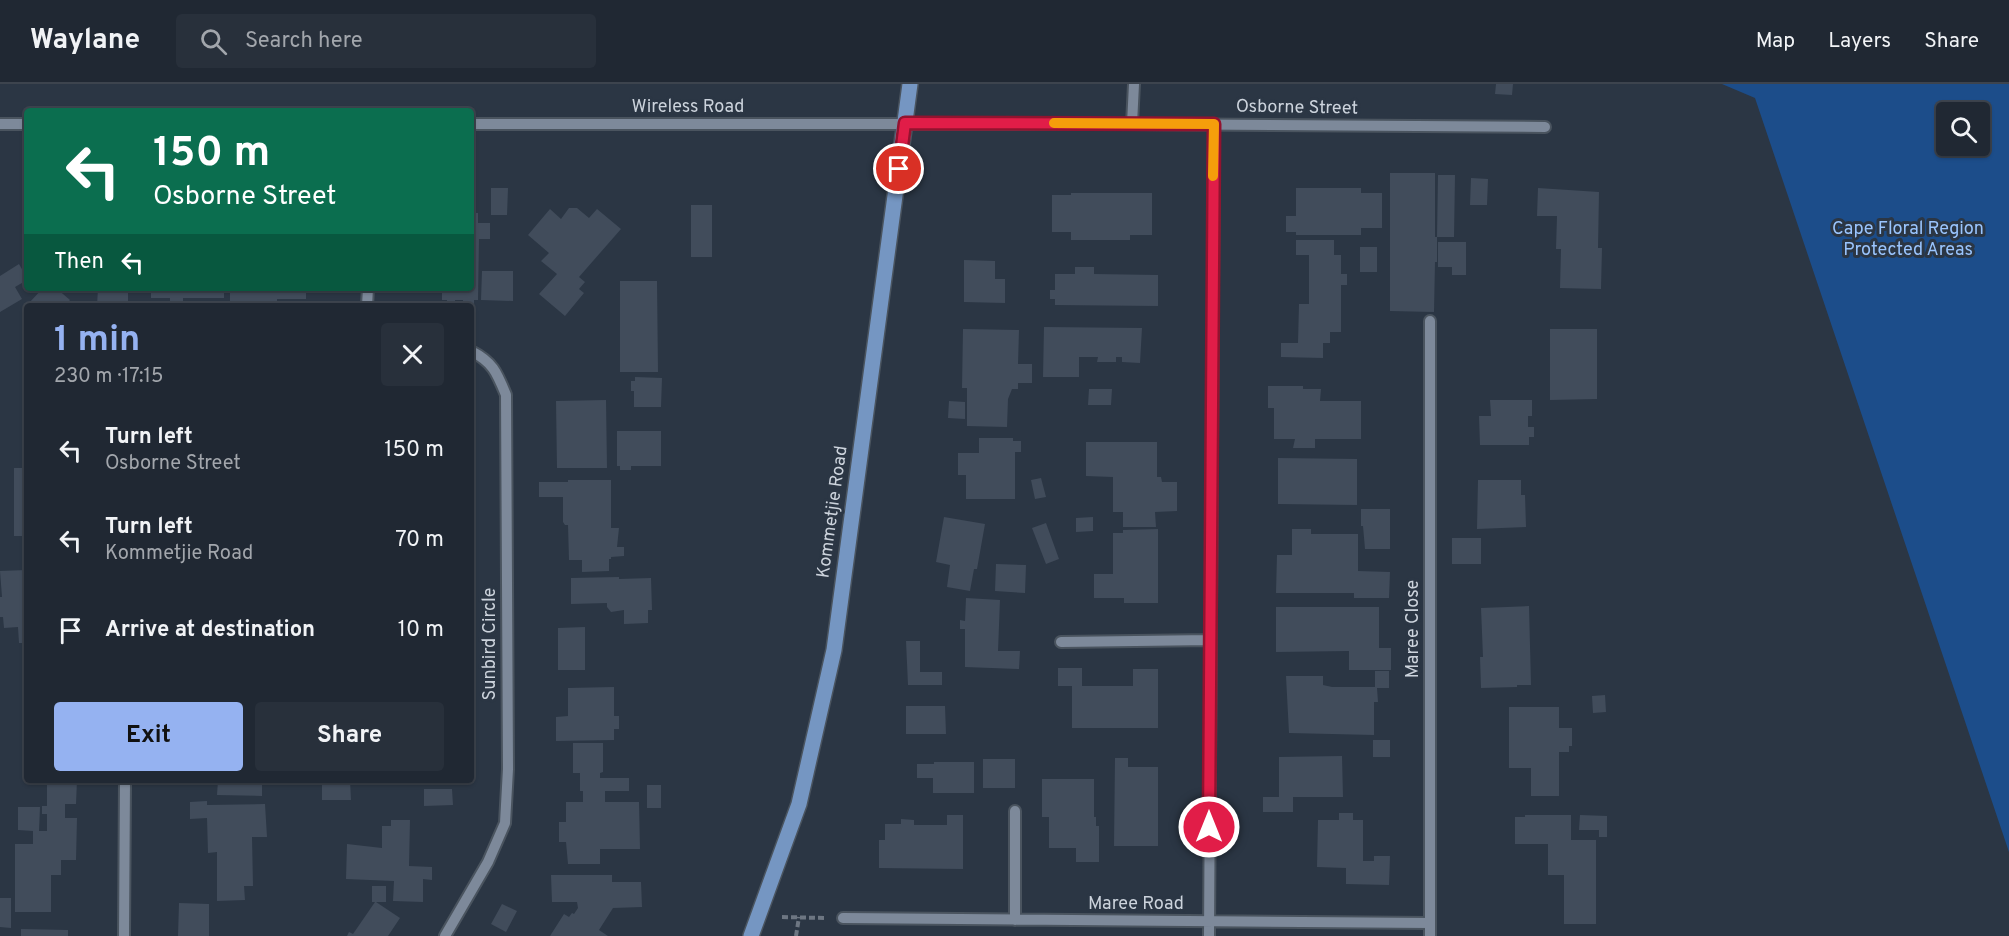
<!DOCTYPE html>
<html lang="en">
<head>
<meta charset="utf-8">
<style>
  :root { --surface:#202833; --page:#28303b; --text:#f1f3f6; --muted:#a2a6ac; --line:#3d444e; --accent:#95b2f1 }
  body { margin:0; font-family:Overpass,sans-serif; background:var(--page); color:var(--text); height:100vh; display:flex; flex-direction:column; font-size:22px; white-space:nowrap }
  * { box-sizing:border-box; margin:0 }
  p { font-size:20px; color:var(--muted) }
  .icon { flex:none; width:33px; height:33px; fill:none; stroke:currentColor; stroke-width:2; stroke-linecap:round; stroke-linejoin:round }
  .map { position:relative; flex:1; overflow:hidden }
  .panel { position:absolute; left:24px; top:219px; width:450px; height:480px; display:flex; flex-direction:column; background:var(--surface); border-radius:6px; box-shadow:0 2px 4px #0004,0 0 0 2px var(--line) }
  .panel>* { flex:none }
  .banner { position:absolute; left:24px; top:24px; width:450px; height:183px; border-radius:6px; box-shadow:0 2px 4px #0004,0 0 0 2px var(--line); background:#0b6e4f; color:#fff; overflow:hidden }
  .tools { position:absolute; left:1936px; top:18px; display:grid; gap:12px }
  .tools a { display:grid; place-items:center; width:54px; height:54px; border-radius:6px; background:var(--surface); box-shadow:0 2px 4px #0004,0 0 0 2px var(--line); font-size:30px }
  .pin { position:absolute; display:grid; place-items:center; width:51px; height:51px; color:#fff; margin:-26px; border:3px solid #fff; border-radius:50%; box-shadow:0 2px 6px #0007 }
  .me { position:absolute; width:66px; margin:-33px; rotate:0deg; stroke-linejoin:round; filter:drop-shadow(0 0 4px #0008) }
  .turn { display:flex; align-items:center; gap:21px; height:126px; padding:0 30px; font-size:27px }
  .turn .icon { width:78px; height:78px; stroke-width:2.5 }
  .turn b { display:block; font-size:42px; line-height:51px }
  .then { display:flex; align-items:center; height:57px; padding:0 30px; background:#0003; gap:12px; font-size:22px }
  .round { display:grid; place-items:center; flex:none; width:63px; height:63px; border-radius:6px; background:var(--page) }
  .summary { display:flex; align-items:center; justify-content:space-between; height:102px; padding:0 30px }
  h1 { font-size:36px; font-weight:700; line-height:45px; color:var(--accent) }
  .cta { display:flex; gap:12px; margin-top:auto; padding:12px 30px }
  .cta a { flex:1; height:69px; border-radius:6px; background:var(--accent); color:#111; font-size:24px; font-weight:700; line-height:69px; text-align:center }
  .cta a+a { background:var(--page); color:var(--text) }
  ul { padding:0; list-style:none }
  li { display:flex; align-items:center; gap:18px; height:90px; padding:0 30px }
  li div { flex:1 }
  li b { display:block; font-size:22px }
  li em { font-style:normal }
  header { display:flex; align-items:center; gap:36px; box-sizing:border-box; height:84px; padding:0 30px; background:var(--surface); border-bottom:2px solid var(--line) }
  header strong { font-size:28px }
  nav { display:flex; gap:33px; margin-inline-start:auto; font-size:21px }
  .search { width:420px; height:54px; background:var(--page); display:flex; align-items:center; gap:15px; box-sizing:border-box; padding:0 21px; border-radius:6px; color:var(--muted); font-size:22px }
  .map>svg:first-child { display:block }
  .green { fill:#1c4d8a; fill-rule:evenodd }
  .building { fill:#414c5b }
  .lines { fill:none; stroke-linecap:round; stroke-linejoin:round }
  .minor-casing { stroke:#4a545f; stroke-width:14 }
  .major-casing { stroke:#4a545f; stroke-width:18 }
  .path { stroke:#6d7682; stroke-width:4; stroke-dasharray:6 3; stroke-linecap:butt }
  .minor { stroke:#7d899a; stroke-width:10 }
  .major { stroke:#7596c2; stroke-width:15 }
  .route-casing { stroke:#92132f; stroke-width:15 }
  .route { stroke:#e11d48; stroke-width:10 }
  .slow { stroke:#f59e0b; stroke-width:10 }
  .labels { text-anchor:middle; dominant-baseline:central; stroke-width:6; stroke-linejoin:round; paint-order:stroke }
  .street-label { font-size:18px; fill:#ccd3dc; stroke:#2b3644 }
  .park-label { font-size:18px; fill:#99c4fd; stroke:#2b3644 }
</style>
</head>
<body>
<header>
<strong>Waylane</strong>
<div class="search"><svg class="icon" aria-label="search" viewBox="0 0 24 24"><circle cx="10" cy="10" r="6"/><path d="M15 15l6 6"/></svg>Search here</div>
<nav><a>Map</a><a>Layers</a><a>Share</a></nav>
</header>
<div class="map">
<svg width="2009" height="852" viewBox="0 0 2009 852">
  <rect width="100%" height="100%" fill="#2b3644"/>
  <path class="green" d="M1722 0H2009V768L1755 14ZM1947 28H1980V62H1947Z"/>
  <path class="building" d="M1496 0H1513L1512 11 1495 10Z
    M1390 89H1435V153H1437L1438 91H1455L1454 153H1437V178H1435L1434 228 1390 227Z
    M1471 94 1488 95 1487 121H1470Z
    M491 104H508L507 131H491Z
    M1296 104H1361V109H1382V144H1361V151H1296V148H1286V132H1296Z
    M1538 104 1599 108 1598 164H1602L1601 205 1560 204 1561 165H1556L1557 132H1537Z
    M1071 109H1152V151H1130V156H1071V148H1052V111H1071Z
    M691 121H712V173H691Z
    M569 124H577L589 134 597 125 621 145 579 193 585 198 579 205 584 209 565 232 539 210 557 190 541 177 549 169 528 151 550 125 561 135Z
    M471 129H478V139H490V155H479L478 216H474V220H463V216H455V220H447V216H442V207H439V204H471Z
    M1296 156H1334V171H1341V190H1347V201H1341V248H1330V259H1323V274L1281 273V259H1298L1299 220H1309V171H1296Z
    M1438 158H1466V191H1452V183H1438Z
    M1360 163H1377V188H1360Z
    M964 176 995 177V195H1005V219L964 218Z
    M19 180 27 194V196L15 203 22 215 0 228V192Z
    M1075 183H1094V190L1158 191V222L1055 221V215H1050V206H1055V190H1075Z
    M482 187H513V217L481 216Z
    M620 197H657L658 288H620Z
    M43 204H56L70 216 65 222H33L29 219Z
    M98 204H128V222H97Z
    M151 204H224V214H183V222H170V214H151Z
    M230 204H306V215H277V217H230Z
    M1044 243 1142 244 1140 279 1122 278V273H1116V278H1097L1098 273H1079V293H1043Z
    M963 245 1019 246 1018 280H1032V299H1018V305H1012L1008 315 1007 343 967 342V304H962Z
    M1550 245H1597V315L1550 316Z
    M635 293 662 294 661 323H634V307H631V297H635Z
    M1268 302H1303V305H1321L1320 317H1361V355H1315V364H1293L1295 355H1274V324H1268Z
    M1089 305H1112L1111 321H1088Z
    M606 316 607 384H557L556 317Z
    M1490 316H1532V332H1528V343H1534V353H1529V361H1480L1479 332H1491Z
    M949 317 965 318V335L948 334Z
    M617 347H661V382H631V386H620V382H617Z
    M979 354H1013V357H1021V368H1015V415H966V391H958V369H979Z
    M1086 358H1157V393H1161L1162 398H1177V427L1155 428 1156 443H1123V428H1113V393L1086 392Z
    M1278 374 1357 375V421L1278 420Z
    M14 384H27V452H14Z
    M1041 394 1046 413 1035 415 1031 396Z
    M568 396H611V444H619L617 463H624V472L611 473V475H609V487L582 488V476H569L568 441H565L563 438V413H539V398H568Z
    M1478 396H1521V411H1525L1526 443 1477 445Z
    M1361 425H1390V465H1365L1363 442H1361Z
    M944 433 985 440 977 485H974L970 507 947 503 950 481 936 478Z
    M1093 433V447L1076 448V434Z
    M1046 439 1059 475 1046 480 1032 444Z
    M1158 445V519H1124V514H1094V490H1113V449H1123V446Z
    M1292 445H1311V450H1358V487L1390 488 1389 514H1354V509H1276L1277 471H1292Z
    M1452 454H1481V480H1452Z
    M996 480 1026 481 1025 509 995 507Z
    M27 486V559H19L18 543 4 544 3 533H0V513H2L0 487Z
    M619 493V495L651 494 652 526H648V539L624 540V526L611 528 607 523V519L571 520V494Z
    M966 514 1000 516 998 567H1020L1019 585 965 583V545H960V536L965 537Z
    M1529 522 1531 601H1517V603L1481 604 1480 573H1483L1481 524Z
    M1276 523H1379V564H1391V586H1349V567L1276 568Z
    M585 543V586H558V544Z
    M906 557H920V588H942V601H908Z
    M1058 584H1082V602H1133V585H1158V644H1072V602H1058Z
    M1375 587H1389V604H1377L1378 618H1374V651L1289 649 1286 592H1323V601L1332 603H1375Z
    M614 603V632H619V645H614V656L556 657V633L568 632V604Z
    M1605 611 1606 628 1593 629 1592 612Z
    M906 622H945L946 650H906Z
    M1509 623H1559V644H1572V662H1569V668H1559V712H1531V684H1509Z
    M1373 656H1390V673H1373Z
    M573 659H603V688L600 689V694H629V707H605V718H639L640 765H600V780H568L566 758H559V738H566V718H583V707H580V689H573Z
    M1342 672 1343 713H1293V728H1263V713H1279V673Z
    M1115 674H1128V683H1158V762H1114Z
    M983 675H1015V704H983Z
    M934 678H974V709H933V694H917V680H934Z
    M1042 695H1094V733H1096V742H1099V778H1076V764H1049V733H1042Z
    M47 696H77L76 720H65V734H77L76 776H61V791H51V828H15V760H33V747L18 746V723H40L39 747H47V730H42V722H47Z
    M218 696H262V712L217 711Z
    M322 696H350L351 716H322Z
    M647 701H661V724H647Z
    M424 705H452L453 721 424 722Z
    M207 717V721L265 720 267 753H252L253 802H244L245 816 217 817V768L208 769 207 734 190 735V718Z
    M1339 729H1353V736H1363V777H1374V772H1390L1389 801 1346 800V784L1317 783 1318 736H1339Z
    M947 731H963V785L879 784V756H885V740H901V735L914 736V741H947Z
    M1525 731H1571V756H1596V840H1564V791H1548V760H1515V733H1525Z
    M1580 731 1607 732V753H1599V746H1579Z
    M391 736H410L409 782 432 783V796L423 795V818L393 817 394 797 346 795 347 760 382 764V742H391Z
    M551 791H612V798H641L642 823 613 824 599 846 608 852H550L564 830 569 833 572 829 574 830 578 824 577 818H552Z
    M372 802H386V818H376L400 834 388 852H347L349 848 353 850 375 818H372Z
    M0 814H11V844L0 843Z
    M179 819 209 820V852H178Z
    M502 820 517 827 506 848 491 840Z
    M21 845 68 846V852H21Z"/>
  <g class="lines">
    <defs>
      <path id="minor" d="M0 40H27
        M471 40H1132L1545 43
        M1132 40 1134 0
        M367 222 368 204
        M1430 237V852
        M1061 558 1210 556
        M1015 727V836
        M843 834 1430 839
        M124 852 125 696
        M445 852 488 778 505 739 508 685 506 311C497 289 493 278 471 267
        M1209 852 1214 40"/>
      <path id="major" d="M751 852 799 720 834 566 910 0"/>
    </defs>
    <use href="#minor" class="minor-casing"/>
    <use href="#major" class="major-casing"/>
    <path class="path" d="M782 833 825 834
      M796 852 799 833"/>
    <use href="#minor" class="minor"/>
    <use href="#major" class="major"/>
  </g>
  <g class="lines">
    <defs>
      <path id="route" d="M899 85 905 39 1214 40 1209 743"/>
    </defs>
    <use href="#route" class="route-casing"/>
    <use href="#route" class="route"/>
    <path class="slow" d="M1054 39 1214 40 1213 92"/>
  </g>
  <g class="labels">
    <g class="street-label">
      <text x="688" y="23">Wireless Road</text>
      <text transform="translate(1297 24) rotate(1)">Osborne Street</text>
      <text transform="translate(833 428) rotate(-82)">Kommetjie Road</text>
      <text transform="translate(1413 545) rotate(-90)">Maree Close</text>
      <text transform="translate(490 560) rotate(-90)">Sunbird Circle</text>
      <text x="1136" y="820">Maree Road</text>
    </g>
    <g class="park-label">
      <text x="1908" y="145">Cape Floral Region<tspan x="1908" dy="21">Protected Areas</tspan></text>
    </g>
  </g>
</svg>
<div class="tools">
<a><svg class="icon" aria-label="search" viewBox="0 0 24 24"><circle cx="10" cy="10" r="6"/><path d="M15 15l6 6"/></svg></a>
</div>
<div class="pin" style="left:899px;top:85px;background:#d93025"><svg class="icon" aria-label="arrive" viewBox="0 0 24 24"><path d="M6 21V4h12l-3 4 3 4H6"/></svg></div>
<svg class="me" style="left:1209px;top:743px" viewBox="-20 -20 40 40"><circle r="17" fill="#e11d48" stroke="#fff" stroke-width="3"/><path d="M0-11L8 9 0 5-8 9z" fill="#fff"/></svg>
<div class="banner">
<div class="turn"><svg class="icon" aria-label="left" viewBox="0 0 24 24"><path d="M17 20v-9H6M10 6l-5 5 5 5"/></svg><div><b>150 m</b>Osborne Street</div></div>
<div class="then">Then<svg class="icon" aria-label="left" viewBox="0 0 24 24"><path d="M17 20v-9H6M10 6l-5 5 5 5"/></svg></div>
</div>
<section class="panel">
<div class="summary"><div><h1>1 min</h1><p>230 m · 17:15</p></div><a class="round"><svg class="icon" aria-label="close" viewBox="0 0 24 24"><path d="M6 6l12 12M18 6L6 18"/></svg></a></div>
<ul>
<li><svg class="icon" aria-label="left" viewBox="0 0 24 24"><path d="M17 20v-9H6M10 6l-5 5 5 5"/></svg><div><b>Turn left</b><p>Osborne Street</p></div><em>150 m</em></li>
<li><svg class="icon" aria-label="left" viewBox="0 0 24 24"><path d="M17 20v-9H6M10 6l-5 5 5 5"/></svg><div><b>Turn left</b><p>Kommetjie Road</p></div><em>70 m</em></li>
<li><svg class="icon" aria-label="arrive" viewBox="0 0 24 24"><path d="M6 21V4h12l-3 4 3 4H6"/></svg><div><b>Arrive at destination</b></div><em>10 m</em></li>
</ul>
<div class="cta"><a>Exit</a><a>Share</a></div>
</section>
</div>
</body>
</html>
